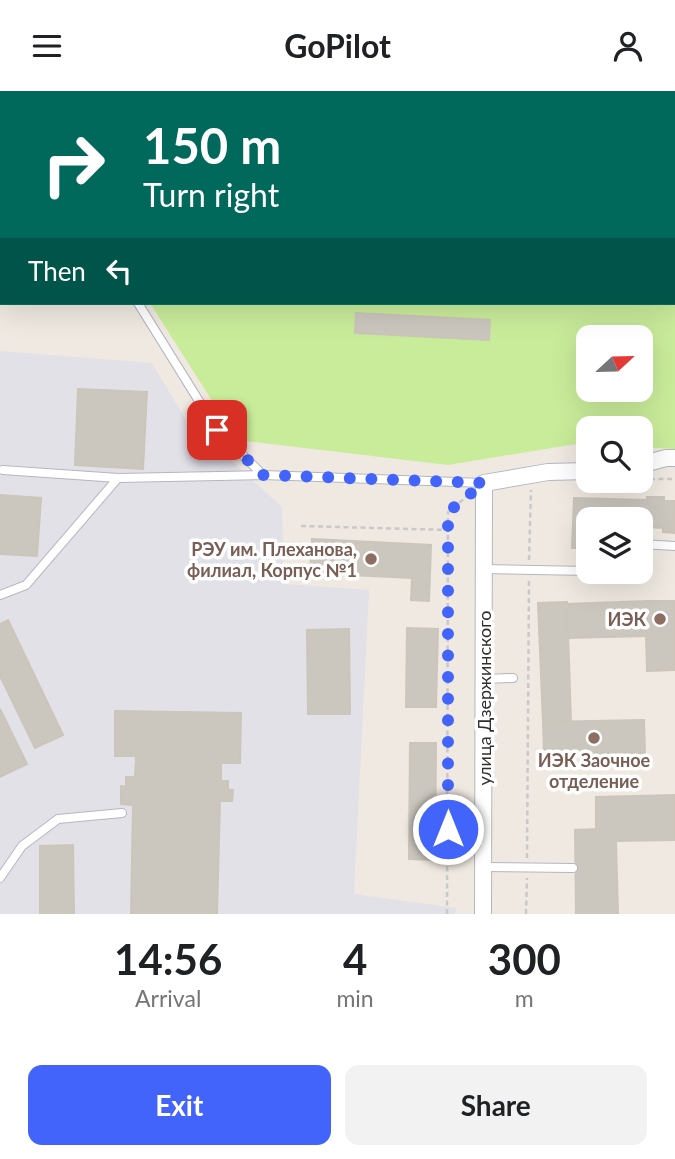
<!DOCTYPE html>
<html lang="en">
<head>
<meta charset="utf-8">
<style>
  :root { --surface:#fff; --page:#f2f2f2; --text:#202124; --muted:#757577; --accent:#4264fb }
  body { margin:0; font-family:Lato,sans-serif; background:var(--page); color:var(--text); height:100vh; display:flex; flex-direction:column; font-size:26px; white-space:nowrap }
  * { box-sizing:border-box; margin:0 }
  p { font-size:23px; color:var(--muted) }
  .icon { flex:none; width:38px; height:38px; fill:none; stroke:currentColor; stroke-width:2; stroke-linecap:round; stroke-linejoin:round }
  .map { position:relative; height:823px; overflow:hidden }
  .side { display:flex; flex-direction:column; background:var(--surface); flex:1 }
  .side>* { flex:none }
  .hud { position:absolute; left:0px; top:0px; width:676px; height:214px; box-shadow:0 7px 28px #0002; background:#00695c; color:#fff; overflow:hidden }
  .needle { width:46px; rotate:68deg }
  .tools { position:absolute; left:576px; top:234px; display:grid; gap:14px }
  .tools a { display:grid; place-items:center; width:77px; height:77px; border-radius:14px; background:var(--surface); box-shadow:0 7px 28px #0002; font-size:35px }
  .pin { position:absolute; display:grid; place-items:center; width:60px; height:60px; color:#fff; margin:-30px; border-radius:14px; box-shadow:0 4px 10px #0006 }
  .me { position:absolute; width:77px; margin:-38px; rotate:0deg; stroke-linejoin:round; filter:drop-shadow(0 0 5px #0008) }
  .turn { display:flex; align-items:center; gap:24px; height:147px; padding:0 28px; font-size:32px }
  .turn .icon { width:91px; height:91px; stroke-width:2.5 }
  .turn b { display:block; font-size:49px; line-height:60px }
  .then { display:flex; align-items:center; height:66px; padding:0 28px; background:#0003; gap:14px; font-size:26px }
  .eta { display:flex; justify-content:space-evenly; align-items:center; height:119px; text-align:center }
  .eta b { font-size:42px; font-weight:700; line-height:49px }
  .cta { display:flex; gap:14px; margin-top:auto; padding:14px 28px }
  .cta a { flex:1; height:80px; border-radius:14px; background:var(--accent); color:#fff; font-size:28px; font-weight:700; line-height:80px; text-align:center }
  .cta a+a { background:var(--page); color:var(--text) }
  header { display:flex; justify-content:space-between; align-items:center; height:91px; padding:0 28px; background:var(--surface); font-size:32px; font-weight:700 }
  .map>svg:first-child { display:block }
  .industrial { fill:#e3e1e8 }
  .pitch { fill:#c9ec9a; fill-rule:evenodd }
  .building { fill:#cbc7bf; stroke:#cbc5ba; stroke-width:2 }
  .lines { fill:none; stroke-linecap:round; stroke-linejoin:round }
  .service-casing { stroke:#b4b7c1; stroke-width:10 }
  .minor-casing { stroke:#b4b7c1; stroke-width:18 }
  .path { stroke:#c9c9c9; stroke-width:2.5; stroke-dasharray:5 3.5; stroke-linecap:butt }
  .service { stroke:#fff; stroke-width:8 }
  .minor { stroke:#fff; stroke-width:16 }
  .route { stroke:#4264fb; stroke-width:12; stroke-dasharray:0 21.6 }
  .education-dot { fill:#8d6e63; stroke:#fff; stroke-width:2.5 }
  .labels { text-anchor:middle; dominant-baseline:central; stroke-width:7; stroke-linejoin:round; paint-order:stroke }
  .education-label { font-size:18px; font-weight:bold; fill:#785e54; stroke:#fff; text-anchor:end }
  .street-label { font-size:18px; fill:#2e2e2e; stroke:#fff }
</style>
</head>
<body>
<header><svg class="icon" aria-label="menu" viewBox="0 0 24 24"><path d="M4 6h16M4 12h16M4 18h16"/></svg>GoPilot<svg class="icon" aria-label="person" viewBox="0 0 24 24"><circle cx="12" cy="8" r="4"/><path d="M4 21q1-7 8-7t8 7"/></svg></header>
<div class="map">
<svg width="675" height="823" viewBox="0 0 675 823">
  <rect width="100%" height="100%" fill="#efe9e1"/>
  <path class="industrial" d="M0 260 152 272 185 327 282 416 284 493 369 499 354 803 456 817 455 823H0Z"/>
  <path class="pitch" d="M88 0H675V358L641 356 640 338H588V353H576L448 374 246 350 214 313 150 212H674V2H88ZM588 247H640V299H588Z"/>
  <path class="building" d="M0 82H2V127H0Z
    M356 222 490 229 489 249 355 242Z
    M78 298 147 301 143 378 75 374Z
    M0 404 41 407 37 465 0 463Z
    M647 406H664V410H675V442L663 441V437L646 436 645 441H640V429H588V457H572L574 407 647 409Z
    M312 448 431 454 429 510 411 509 412 487 310 482Z
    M645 510H675V579L647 580Z
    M645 510 646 545 568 547 567 513Z
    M567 511 571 631H543L538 512Z
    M8 529 63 644 35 657 0 585V533Z
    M407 537 438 538 436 616H406Z
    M349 538 350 623H308L307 539Z
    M0 618 27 673 0 686Z
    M115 620 241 622 240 672H221V690H228V699H233L232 710H220L217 823H131L133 714 121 713V695L126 696V686H135L136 665H115Z
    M644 629 645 662 544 664 543 631Z
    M410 652H436L435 769 409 768Z
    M675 704V749L616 750 618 823H576L575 739 596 738V706Z
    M73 754 74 823H40V755Z"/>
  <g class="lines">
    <defs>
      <path id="service" d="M54 0V2
        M138 212 217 339 263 384 484 392
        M3 379 118 387 263 384
        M640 453 675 455
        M484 478 588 480
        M0 504 26 494 118 387
        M484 588 513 587
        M484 776 573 777
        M0 787 22 755 58 728 122 722"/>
      <path id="minor" d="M640 374 666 367H675
        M483 823 484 392 548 381 588 380"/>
    </defs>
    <use href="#service" class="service-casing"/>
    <use href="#minor" class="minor-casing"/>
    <path class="path" d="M650 388H675
      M301 435 448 439
      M529 469 531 399
      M527 767 529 490
      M447 823 448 421 470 403
      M526 823 527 787"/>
    <use href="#service" class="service"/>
    <use href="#minor" class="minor"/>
  </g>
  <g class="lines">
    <path class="route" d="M217 339 263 384 484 392 448 421V738"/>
  </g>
  <g class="education-dot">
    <circle cx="371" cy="468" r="7"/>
    <circle cx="660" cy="528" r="7"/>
    <circle cx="594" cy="647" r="7"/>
  </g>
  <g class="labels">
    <g class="education-label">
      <text x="357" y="458">РЭУ им. Плеханова,<tspan x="357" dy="21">филиал, Корпус №1</tspan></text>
      <text x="646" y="528">ИЭК</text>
      <text x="594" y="669" text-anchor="middle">ИЭК Заочное<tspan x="594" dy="21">отделение</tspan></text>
    </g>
    <g class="street-label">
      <text transform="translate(484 607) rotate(-90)">улица Дзержинского</text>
    </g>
  </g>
</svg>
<div class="tools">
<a><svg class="needle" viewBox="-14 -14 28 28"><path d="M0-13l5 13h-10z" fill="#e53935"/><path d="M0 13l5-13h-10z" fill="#757577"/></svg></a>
<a><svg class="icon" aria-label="search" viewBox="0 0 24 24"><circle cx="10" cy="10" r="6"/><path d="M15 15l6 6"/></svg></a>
<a><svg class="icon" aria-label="layers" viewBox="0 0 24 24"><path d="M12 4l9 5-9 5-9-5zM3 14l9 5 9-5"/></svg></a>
</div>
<div class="pin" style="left:217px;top:339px;background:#d93025"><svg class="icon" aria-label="arrive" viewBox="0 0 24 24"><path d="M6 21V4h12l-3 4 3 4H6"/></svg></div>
<svg class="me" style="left:448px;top:738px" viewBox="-20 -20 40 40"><circle r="17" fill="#4264fb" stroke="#fff" stroke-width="3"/><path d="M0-11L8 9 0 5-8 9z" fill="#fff"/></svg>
<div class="hud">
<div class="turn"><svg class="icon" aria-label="right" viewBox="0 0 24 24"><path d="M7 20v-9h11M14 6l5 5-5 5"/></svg><div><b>150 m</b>Turn right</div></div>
<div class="then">Then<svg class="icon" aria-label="left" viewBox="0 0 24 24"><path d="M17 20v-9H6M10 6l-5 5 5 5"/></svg></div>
</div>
</div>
<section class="side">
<div class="eta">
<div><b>14:56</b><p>Arrival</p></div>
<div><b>4</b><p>min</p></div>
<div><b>300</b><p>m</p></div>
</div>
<div class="cta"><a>Exit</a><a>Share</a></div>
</section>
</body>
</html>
